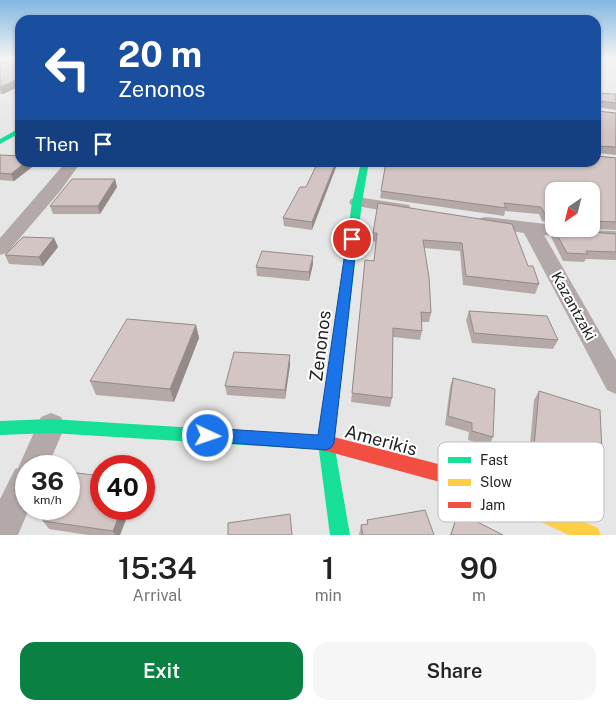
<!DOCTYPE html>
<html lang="en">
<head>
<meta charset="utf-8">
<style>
  :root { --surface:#fff; --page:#f6f6f6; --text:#222; --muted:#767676; --accent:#0b8043 }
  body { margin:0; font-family:"Public Sans",sans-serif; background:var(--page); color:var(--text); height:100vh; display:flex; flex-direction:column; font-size:19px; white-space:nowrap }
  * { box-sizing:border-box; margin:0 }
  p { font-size:16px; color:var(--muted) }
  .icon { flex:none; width:28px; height:28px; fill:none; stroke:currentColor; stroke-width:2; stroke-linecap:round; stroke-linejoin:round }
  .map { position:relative; height:535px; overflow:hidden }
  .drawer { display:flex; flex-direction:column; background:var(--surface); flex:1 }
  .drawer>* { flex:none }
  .hud { position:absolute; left:15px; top:15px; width:586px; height:152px; border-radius:15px; box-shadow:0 1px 4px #0004; background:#1a4fa0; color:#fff; overflow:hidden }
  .needle { width:32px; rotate:215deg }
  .controls { position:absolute; left:545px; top:182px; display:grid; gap:10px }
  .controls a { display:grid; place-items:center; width:55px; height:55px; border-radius:10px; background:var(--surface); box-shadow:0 1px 4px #0004; font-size:25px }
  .speed { position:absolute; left:15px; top:455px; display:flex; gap:10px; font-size:25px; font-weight:700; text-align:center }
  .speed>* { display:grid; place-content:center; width:65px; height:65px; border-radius:50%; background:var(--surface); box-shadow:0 1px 4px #0004; line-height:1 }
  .speed small { font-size:12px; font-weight:400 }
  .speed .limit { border:8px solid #d22; background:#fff; color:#111 }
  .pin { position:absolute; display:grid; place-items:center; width:42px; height:42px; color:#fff; margin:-21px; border:2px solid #fff; border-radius:50%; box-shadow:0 1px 5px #0007 }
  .me { position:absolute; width:55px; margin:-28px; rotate:93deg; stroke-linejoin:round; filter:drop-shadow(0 0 4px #0008) }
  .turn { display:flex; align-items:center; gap:18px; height:105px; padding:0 20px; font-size:22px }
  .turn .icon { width:65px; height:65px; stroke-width:2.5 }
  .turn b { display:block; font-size:35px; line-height:42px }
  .then { display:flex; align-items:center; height:48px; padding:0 20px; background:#0003; gap:10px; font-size:19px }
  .eta { display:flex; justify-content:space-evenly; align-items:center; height:85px; text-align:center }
  .eta b { font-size:30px; font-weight:600; line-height:35px }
  .primary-button { display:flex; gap:10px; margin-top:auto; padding:10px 20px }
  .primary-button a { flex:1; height:58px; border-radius:15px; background:var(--accent); color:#fff; font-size:20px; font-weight:600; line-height:58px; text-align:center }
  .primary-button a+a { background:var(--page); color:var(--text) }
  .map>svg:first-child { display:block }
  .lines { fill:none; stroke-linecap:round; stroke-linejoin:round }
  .street { fill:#b3a9a8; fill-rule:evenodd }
  .fast { fill:#16e098; fill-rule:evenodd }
  .slow { fill:#ffcf43; fill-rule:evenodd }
  .jam { fill:#f24e42; fill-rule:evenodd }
  .wall { fill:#b5a9a8 }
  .shaded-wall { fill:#948a88 }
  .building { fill:#d3c5c3; stroke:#948a88 }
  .route { fill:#1a73e8; stroke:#114b97 }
  .labels { text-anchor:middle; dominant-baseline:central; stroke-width:4; stroke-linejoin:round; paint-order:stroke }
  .street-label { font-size:15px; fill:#242425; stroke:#fff }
  .near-street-label { font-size:18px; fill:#242425; stroke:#fff }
  .key { fill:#fff; stroke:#bdbdbe; stroke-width:1 }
  .key-label { font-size:14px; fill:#242425 }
</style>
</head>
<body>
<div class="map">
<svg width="616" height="535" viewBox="0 0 616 535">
  <rect width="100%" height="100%" fill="#e6e6e6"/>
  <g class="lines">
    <path class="street" d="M66 162H81L61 190 7 253 0 255V238Z
      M357 197 403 204 409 205 411 209 409 213 403 214 351 205 349 202 351 199Z
      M486 217 554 225V229L616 231V241L544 235 616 360V394L607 390 524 233 480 226 477 222 480 218Z
      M51 413 61 417 65 426 48 466H26V509H29L18 535H0V499L15 469 18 468 41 417Z"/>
    <path class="fast" d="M20 128V133L0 144V139Z
      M361 162H369L362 202 334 443 350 535H330L318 443 316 447 310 449 51 433 0 435V421L51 419 310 435 316 437 318 441 352 202Z"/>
    <path class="slow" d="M473 473 598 528 601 535H569L467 488 464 482 467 476Z"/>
    <path class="jam" d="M310 435H326L473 473 479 476 482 482 479 488 473 491 326 451 304 447 302 442 304 437Z"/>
  </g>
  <path class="wall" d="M0 58H20V86L3 94H0Z
    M596 93 616 94V110L597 107V111L616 113V155L597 153V156L616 158V230L591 229V191H554V223L542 221 539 214 505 211 504 216 380 198 386 164H384V162H596Z
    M0 155 36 164 14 181 0 180Z
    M318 162 312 230 284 226 283 218 306 187Z
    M117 187 100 214H53L50 206Z
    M378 203 528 266 539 284 535 294 463 285 460 251 424 248 431 313 429 322H421L422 331 420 340 393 337 392 398 390 407 351 402 365 260 374 261 376 242 372 241Z
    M554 229 616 234V260L586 259 584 262 563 261 551 237Z
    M54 238 58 247 43 266 9 264 5 255Z
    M313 264 309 281 257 276 256 267Z
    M469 311 558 340 553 349 472 343 466 320Z
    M196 325 199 338 174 402 96 395 90 381Z
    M290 355V365L285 399 227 395 225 386Z
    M453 378 493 437 489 446 468 440 469 432 445 425 450 387Z
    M539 391 603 471 596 480 529 456 534 400Z
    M101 509H130L120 535H88L49 529 43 521Z
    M458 512 503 535H450Z
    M367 520 434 535H359L361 525 367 524Z"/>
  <path class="shaded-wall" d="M20 78V86L3 94 0 87Z
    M26 162H35L36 164 14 181 11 174Z
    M336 162H338L312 230V222Z
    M115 179 117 187 100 214 98 206Z
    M54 238 58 247 43 266 39 257Z
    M313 256V264L309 281V272Z
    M196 325 199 338 174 402 170 389Z
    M290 355V365L285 399V390Z
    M122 509H130L120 535H115L113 531Z"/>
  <path class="building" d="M0 58H20V78L0 87Z
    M596 93 616 94V103L598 101 597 111 616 113V147L597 146V156L616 158V222L591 221V191H554V215L545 214 541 207 504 203 506 208 381 191 386 162H596Z
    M0 155 20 156V162H26L11 174 0 173Z
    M318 162H336L312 222 283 218 300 187H306Z
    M72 179H115L98 206H50Z
    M378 203 512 224 528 266H533L539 284 466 276 462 243 423 240 429 277 431 313 421 312 422 331 393 328 392 398 352 393 365 260 374 261 377 233H373Z
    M554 229 616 234V252L586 251 588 254 567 253Z
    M23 237 54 238 39 257 5 255Z
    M262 251 313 256 309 272 256 267Z
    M469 311 547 316 558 340 474 333Z
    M127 319 196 325 170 389 90 381Z
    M234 352 290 355 285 390 225 386Z
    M453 378 495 389 493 437 472 431V423L448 416Z
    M539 391 600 410 603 471 534 447Z
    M69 472 101 476V509H122L113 531 43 521 49 509H69Z
    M425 510 434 535H363L361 525 368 524 367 520Z
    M458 512 503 535H451Z
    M290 514 292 535H228V523Z"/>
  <linearGradient id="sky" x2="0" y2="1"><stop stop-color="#81b7e0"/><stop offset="0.44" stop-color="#f4f4f4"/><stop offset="1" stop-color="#f4f4f4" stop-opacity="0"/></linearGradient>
  <rect width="616" height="133" fill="url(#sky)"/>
  <path class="route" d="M352 235 357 239 334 443 331 448 326 450 202 441 200 436 202 430 208 428 318 435 347 239Z"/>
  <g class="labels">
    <g class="street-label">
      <text transform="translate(574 306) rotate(61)">Kazantzaki</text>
    </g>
    <g class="near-street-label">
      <text transform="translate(320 346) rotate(-83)">Zenonos</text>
      <text transform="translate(381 440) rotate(15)">Amerikis</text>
    </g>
  </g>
  <rect x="438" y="442" width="166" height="80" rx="8" class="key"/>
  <rect x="448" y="457" width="23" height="6" fill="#16e098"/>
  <rect x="448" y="479" width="23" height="7" fill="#ffcf43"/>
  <rect x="448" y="502" width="23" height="6" fill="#f24e42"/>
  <g class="key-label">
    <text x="480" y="465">Fast</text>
    <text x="480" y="487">Slow</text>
    <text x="480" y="510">Jam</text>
  </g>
</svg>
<div class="controls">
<a><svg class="needle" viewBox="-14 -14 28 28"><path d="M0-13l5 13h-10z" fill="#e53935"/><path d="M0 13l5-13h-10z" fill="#767676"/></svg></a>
</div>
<div class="speed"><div>36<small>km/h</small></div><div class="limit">40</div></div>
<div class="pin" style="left:352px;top:239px;background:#d93025"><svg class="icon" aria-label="arrive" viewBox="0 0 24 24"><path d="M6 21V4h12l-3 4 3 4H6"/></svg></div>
<svg class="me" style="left:208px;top:436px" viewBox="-20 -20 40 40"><circle r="17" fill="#1a73e8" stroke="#fff" stroke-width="3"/><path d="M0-11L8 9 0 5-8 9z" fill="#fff"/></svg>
<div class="hud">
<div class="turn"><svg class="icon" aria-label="left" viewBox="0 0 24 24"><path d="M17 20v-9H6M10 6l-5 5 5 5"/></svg><div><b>20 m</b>Zenonos</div></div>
<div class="then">Then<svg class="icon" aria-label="arrive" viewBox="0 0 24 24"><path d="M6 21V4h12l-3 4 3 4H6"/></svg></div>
</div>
</div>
<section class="drawer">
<div class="eta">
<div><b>15:34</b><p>Arrival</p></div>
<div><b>1</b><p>min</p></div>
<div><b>90</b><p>m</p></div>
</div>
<div class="primary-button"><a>Exit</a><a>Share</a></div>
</section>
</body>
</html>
